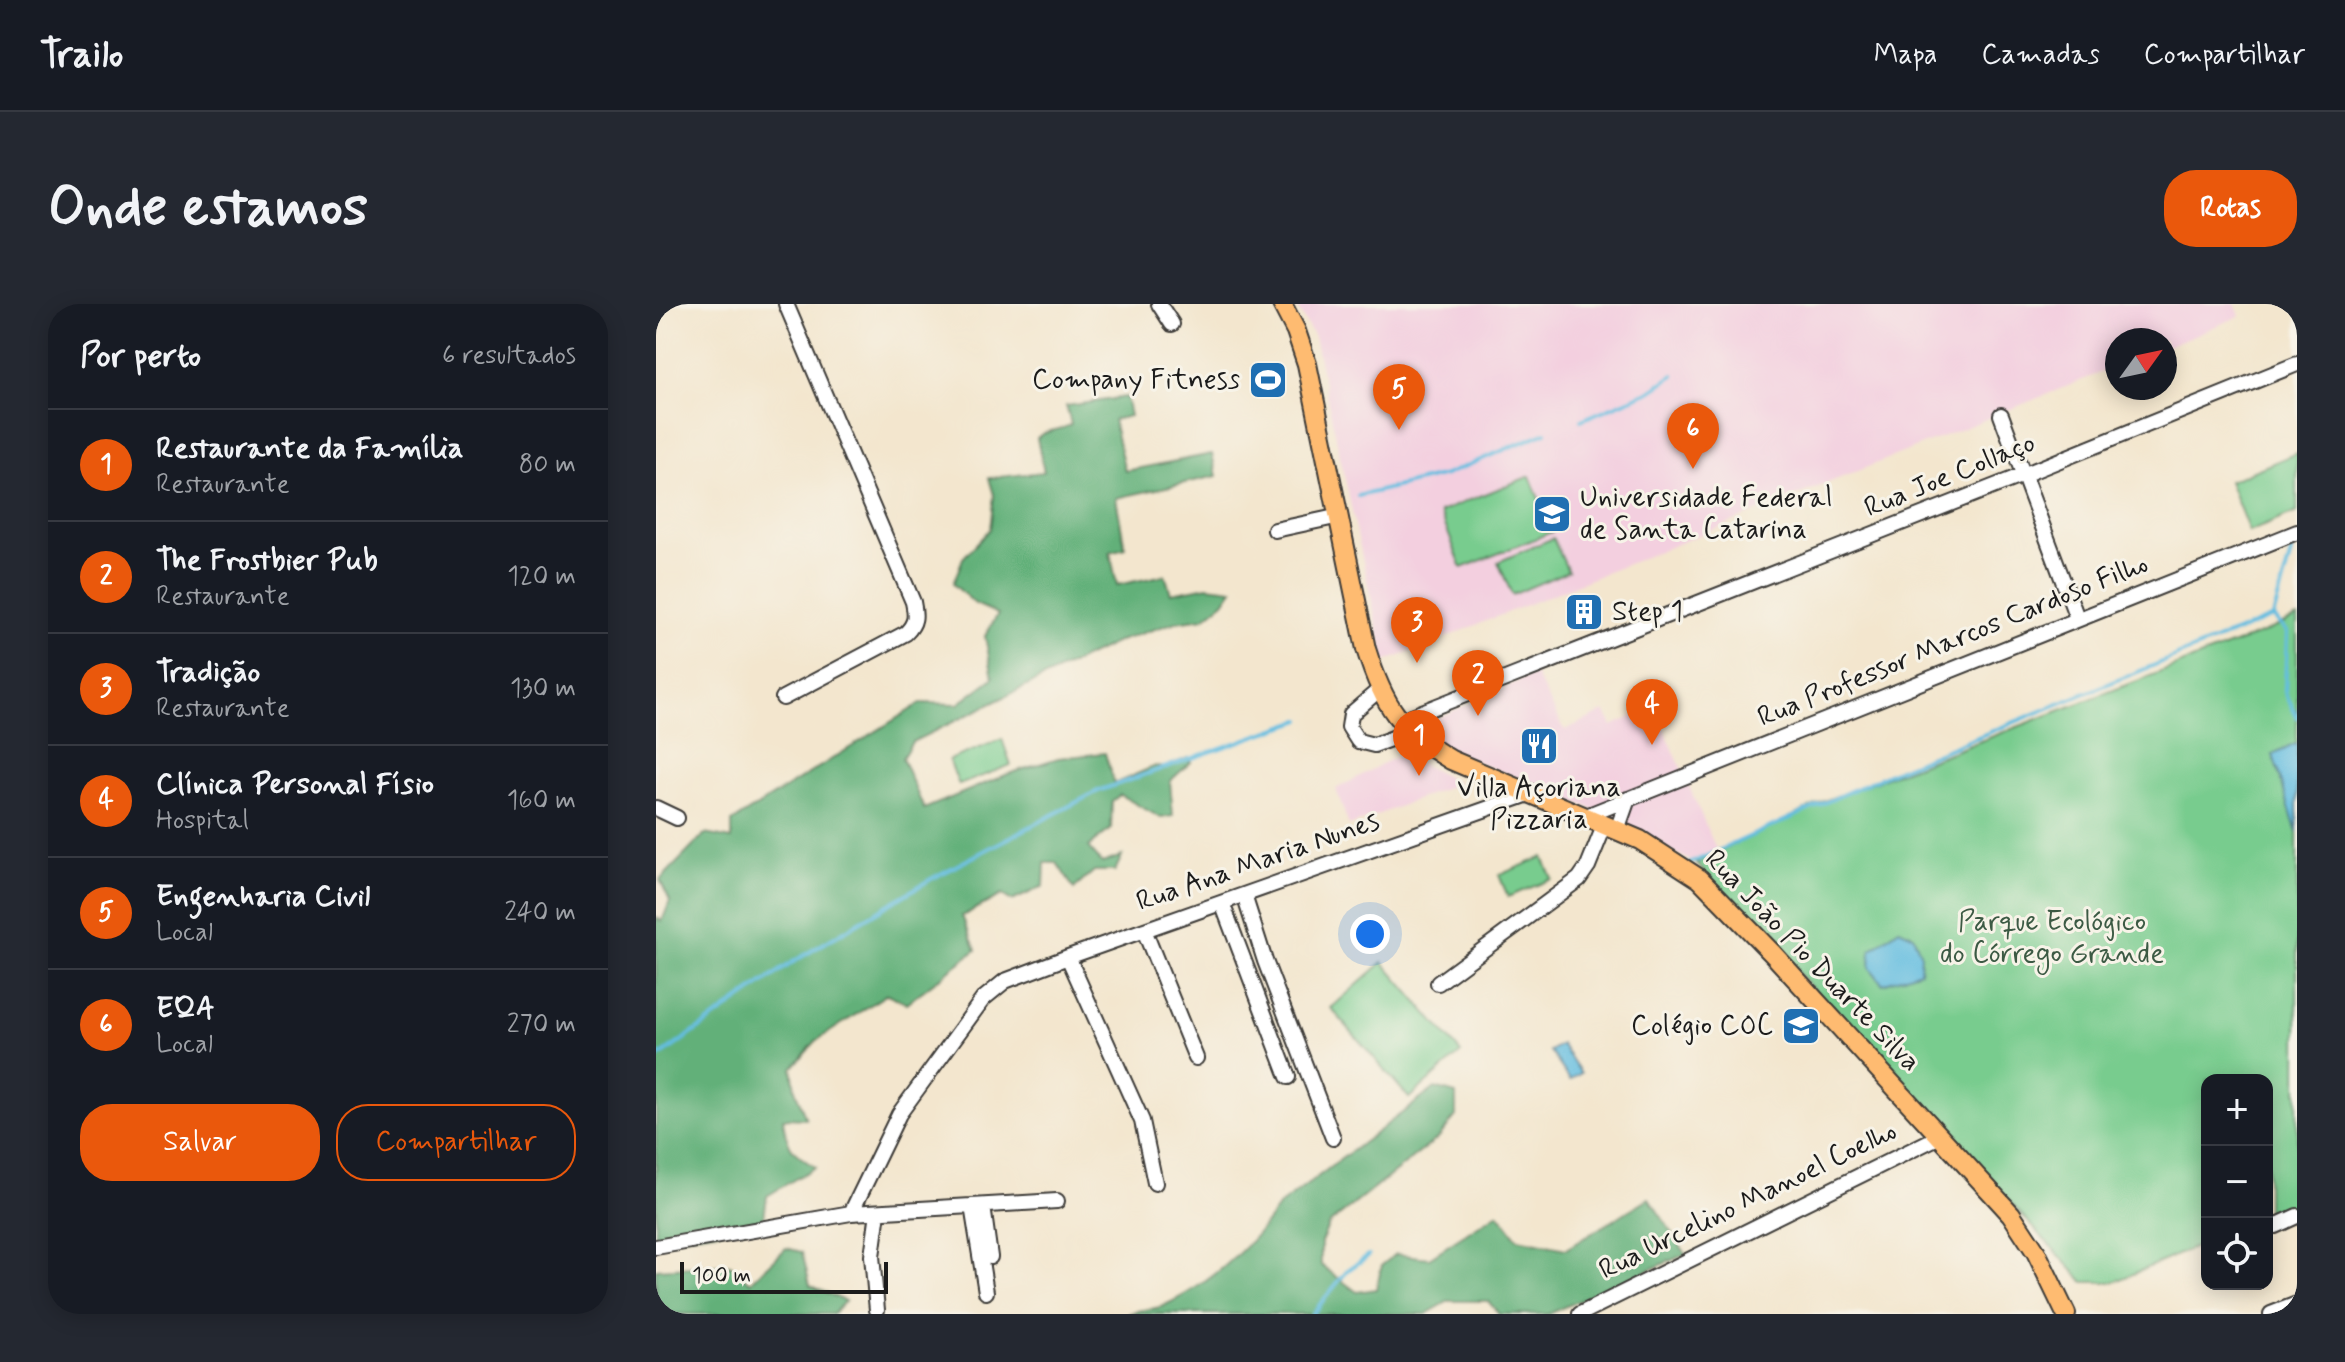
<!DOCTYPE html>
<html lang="pt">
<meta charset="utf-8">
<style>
body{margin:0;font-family:Mynerve,sans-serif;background:#242831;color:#f1f3f6}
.controls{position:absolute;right:24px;bottom:24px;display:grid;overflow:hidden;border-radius:16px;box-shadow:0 4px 20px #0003}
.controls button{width:72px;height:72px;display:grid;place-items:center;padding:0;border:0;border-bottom:2px solid #363941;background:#171b24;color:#f1f3f6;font:40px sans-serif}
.compass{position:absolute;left:1449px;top:24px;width:72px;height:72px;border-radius:50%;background:#171b24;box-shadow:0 4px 20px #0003;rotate:57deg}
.scale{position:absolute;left:24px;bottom:20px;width:208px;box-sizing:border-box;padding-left:8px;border:4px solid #1c1c1c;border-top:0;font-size:22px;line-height:28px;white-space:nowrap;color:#1c1c1c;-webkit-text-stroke:6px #f7f3e8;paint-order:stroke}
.you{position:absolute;left:714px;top:630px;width:28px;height:28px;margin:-20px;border:6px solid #fff;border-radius:50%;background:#1a73e8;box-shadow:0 0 0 12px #1a73e833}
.badge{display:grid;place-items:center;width:52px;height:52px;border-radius:50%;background:#ea580c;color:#fff;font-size:26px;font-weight:700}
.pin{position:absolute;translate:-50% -66px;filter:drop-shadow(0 2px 4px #0008)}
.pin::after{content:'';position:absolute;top:42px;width:28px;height:24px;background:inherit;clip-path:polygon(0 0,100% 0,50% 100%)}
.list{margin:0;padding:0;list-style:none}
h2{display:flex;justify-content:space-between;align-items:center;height:104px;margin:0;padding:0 32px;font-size:34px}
h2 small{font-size:26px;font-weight:400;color:#9ea1a6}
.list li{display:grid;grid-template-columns:52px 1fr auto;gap:24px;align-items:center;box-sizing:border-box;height:112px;padding:0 32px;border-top:2px solid #363941}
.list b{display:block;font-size:30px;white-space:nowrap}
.list p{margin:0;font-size:26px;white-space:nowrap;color:#9ea1a6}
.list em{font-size:26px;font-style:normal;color:#9ea1a6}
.actions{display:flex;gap:16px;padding:24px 32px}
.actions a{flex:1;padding:18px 0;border:2px solid #ea580c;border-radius:32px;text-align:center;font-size:28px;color:#ea580c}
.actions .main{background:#ea580c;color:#fff}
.icon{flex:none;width:44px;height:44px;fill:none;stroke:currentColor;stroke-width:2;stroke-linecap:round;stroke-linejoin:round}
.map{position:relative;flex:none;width:1641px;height:1010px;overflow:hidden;border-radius:32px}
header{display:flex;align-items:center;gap:48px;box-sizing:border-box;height:112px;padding:0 40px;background:#171b24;border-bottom:2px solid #363941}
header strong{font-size:38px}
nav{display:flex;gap:44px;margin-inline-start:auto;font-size:28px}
.intro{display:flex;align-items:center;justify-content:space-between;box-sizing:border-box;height:192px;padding:0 48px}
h1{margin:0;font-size:56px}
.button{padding:20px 36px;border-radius:32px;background:#ea580c;color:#fff;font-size:28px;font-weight:700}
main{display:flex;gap:48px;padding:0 48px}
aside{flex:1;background:#171b24;border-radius:32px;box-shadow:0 4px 20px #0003}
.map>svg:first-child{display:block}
</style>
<header>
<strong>Trailo</strong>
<nav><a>Mapa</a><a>Camadas</a><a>Compartilhar</a></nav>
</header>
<div class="intro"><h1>Onde estamos</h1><a class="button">Rotas</a></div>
<main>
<aside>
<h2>Por perto<small>6 resultados</small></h2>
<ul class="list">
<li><span class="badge">1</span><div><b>Restaurante da Família</b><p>Restaurante</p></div><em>80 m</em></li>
<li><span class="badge">2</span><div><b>The Frostbier Pub</b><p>Restaurante</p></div><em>120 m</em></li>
<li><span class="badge">3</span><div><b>Tradição</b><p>Restaurante</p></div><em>130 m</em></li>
<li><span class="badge">4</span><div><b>Clínica Personal Físio</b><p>Hospital</p></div><em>160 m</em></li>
<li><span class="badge">5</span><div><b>Engenharia Civil</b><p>Local</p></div><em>240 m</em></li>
<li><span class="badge">6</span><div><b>EQA</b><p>Local</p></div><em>270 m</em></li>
</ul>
<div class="actions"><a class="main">Salvar</a><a>Compartilhar</a></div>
</aside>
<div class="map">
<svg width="1641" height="1010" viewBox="0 0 1641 1010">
<rect width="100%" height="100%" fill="#f7f3e8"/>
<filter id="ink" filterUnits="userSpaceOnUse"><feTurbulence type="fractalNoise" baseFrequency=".0125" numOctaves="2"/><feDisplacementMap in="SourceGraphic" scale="16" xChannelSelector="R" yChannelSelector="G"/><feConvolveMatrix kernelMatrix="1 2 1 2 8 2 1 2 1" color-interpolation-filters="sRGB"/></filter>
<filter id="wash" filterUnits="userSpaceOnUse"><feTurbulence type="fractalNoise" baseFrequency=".006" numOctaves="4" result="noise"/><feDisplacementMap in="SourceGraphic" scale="32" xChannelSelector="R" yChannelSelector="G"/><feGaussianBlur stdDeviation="1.8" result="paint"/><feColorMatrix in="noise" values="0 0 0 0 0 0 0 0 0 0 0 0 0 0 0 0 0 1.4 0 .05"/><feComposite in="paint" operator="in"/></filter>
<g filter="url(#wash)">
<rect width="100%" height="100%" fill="#f3e6ce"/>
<path fill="#f3cfdf" d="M639,0H1579L1584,12L1509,43V36H1461V62L729,358L658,33Z
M879,370L909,426L949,407L956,422L999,403L1060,545L1035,557L932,503L794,447L761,423Z
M748,448L765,460L803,479L693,522L680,485Z"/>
<path fill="#78cc8e" stroke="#4a7455" stroke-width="2" d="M1641,149V208L1593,228L1573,177Z
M874,172L896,228L806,264L784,208Z
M897,234L912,267L856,291L842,258Z
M1641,313V900L1611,913V776H1551V938L1458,978H1428L1040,559L1168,497L1609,328Z
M346,435L355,461L303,481L293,456Z
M887,553L896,575L852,593L843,571Z
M727,658L805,749L753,794L675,704Z"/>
<path fill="#62b079" stroke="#3f664a" stroke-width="2" d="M470,93L474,112L457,116L469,167L556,150L561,172L460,194L469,244L454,248L461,281L509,271L515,289L552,282L577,285L568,298L548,314L520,318L463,337L256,438L246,454L268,505L352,470L402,454L449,449L458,480L499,462L507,464L532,454L535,458L514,477L517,512L505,514L464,491L456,497L455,525L432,543L446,559L466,552L459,567H438L418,585L401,559H389L388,582L356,597L346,591L306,612L320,646L251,699L231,690L160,737L136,764L139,785L150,815L127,814C130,842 136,849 159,863L111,892L107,920L0,937V613L6,617L14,597L4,576L49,530L76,535V518L265,399L302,400L337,374L329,332L342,310L319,300L297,280L307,254L334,225L338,191L333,174L388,168L381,134C391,124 404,128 415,120L410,102Z
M779,784L800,790V812L782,834L673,920L665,938V961L701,988L720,985L726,961L740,950L773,954L842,909L862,935L910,945L993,894L1030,950L892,1010H843L832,997H793L770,1010H472C485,1004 498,1007 509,1001C556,979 593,944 623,902Z
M130,944L146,948L154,981L189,997L177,1010H0V965L74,961L95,978Z"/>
<path fill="#63bde0" stroke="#406c7e" stroke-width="2" d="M1641,439V529L1617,451Z
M1243,625L1257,631L1265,651L1264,667L1227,680L1214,664L1215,646Z
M905,740L925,769L914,776L894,747Z"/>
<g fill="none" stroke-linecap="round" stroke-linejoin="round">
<path stroke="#63bde0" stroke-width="4" d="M925,116L994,87L1018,71
M702,192L789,171L890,128
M1639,235L1617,313L1631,328L1629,388L1641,413
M1033,560L1243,465L1617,313
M0,755L137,658L275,575L442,487L645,416
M656,1010L692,966L713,951"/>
</g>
</g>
<g filter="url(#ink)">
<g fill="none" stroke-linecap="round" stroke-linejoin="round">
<g stroke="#3c3a37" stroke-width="18">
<path id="minor" d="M503,0L516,20
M1345,111L1421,314
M619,226L684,212
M724,385L695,410L693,423L702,437L718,441L753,428
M127,394L250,329C260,319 260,312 257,298L130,0
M743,417L1367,171L1641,60
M0,504L21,514
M930,512L1641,228
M961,526L972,495
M588,591L609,657L677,834
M566,599L632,773
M488,626L540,754
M412,653L486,817L499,879
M782,679L923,575L932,562L949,520
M316,902L330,988
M327,902L334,953
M195,909L243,810L327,695L349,677L412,653L873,490
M1619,922L1641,912
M0,943L195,909L401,897
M221,1006L216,952L222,908
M924,1010L1284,832
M1615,1010L1641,1000"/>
</g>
<g stroke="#3c3a37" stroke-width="22">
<path id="major" d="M626,0L640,27L651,60L710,345C728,403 743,425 795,456L984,536L1044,575L1117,650L1355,910L1380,948L1410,1010"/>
</g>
<use href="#minor" stroke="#fff" stroke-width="14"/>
<use href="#major" stroke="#febb71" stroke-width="18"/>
</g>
</g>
<defs>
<g id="stadium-square" transform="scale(2)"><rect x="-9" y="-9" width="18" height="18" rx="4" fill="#1f6fb2" stroke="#f7f3e8"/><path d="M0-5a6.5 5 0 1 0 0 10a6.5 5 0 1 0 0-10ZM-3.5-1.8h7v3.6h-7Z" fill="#fff"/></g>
<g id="university-square" transform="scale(2)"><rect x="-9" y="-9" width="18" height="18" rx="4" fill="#1f6fb2" stroke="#f7f3e8"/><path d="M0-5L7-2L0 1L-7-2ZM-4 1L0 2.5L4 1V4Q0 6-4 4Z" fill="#fff"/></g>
<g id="building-square" transform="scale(2)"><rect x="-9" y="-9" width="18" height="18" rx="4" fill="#1f6fb2" stroke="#f7f3e8"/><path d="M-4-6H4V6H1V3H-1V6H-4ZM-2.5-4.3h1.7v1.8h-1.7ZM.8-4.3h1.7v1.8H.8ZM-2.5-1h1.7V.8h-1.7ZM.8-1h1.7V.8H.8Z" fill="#fff"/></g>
<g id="restaurant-square" transform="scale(2)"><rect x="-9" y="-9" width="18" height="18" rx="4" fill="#1f6fb2" stroke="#f7f3e8"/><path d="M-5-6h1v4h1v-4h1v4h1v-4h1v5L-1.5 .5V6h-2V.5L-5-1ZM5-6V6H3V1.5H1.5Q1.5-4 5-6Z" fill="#fff"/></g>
<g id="school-square" transform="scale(2)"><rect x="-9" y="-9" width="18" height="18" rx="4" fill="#1f6fb2" stroke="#f7f3e8"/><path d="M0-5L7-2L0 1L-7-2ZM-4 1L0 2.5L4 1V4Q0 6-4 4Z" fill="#fff"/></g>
</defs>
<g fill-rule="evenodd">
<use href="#stadium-square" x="612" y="76"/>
<use href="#university-square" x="896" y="210"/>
<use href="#building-square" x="928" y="308"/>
<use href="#restaurant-square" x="883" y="442"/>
<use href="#school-square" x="1145" y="722"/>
</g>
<g text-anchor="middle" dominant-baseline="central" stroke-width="6" stroke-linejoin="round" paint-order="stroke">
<g font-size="28" fill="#1c1c1c" stroke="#f7f3e8" text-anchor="end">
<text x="584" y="76">Company Fitness</text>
<text x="924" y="194" text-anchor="start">Universidade Federal<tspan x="924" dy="32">de Santa Catarina</tspan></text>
<text x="956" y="308" text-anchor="start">Step 1</text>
<text x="883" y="484" text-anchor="middle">Villa Açoriana<tspan x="883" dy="32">Pizzaria</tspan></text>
<text x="1117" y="722">Colégio COC</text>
</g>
<g font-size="28" fill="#1c1c1c" stroke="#f7f3e8">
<text transform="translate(1294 172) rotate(-22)">Rua Joe Collaço</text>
<text transform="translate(1297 337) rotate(-22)">Rua Professor Marcos Cardoso Filho</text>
<text transform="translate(602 558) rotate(-19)">Rua Ana Maria Nunes</text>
<text transform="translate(1156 657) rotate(46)">Rua João Pio Duarte Silva</text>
<text transform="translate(1092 897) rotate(-26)">Rua Urcelino Manoel Coelho</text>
</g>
<g font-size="28" fill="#3c5a44" stroke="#f7f3e8">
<text x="1396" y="618">Parque Ecológico<tspan x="1396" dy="32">do Córrego Grande</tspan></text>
</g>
</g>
</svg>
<div class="controls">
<button>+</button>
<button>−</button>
<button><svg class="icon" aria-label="locate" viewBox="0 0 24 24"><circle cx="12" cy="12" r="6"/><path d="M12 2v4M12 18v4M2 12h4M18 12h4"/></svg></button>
</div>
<svg class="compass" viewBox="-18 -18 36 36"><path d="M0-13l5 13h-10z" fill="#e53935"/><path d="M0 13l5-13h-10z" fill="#9ea1a6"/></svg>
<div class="scale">100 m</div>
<div class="you"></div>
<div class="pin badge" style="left:763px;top:472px">1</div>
<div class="pin badge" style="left:822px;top:412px">2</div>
<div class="pin badge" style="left:761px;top:359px">3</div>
<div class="pin badge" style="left:996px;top:441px">4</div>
<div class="pin badge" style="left:743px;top:126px">5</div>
<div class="pin badge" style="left:1037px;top:165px">6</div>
</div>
</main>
